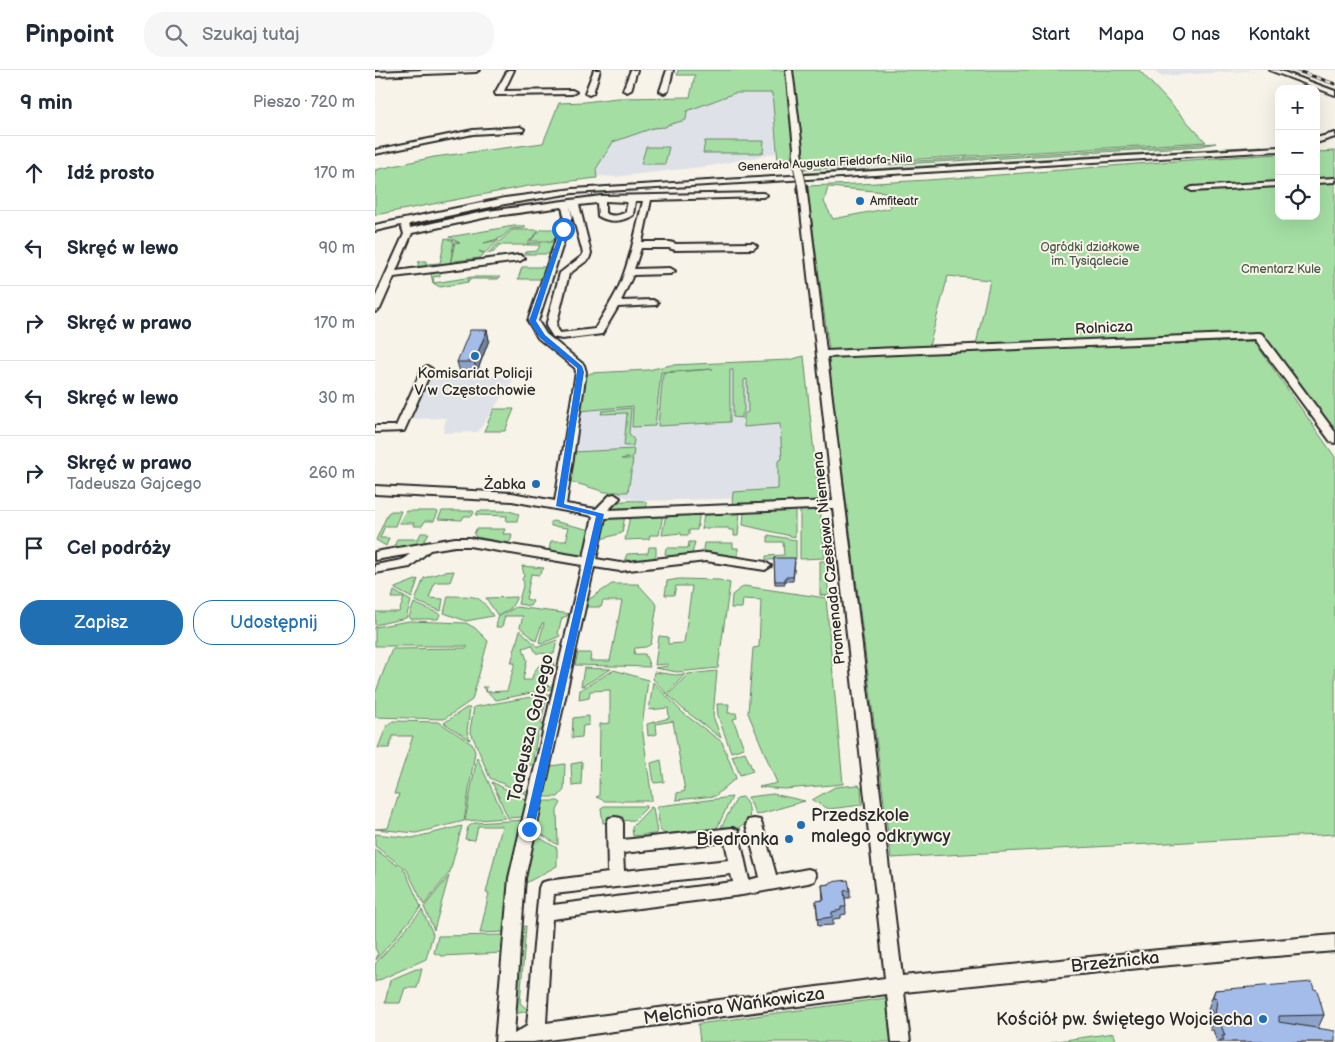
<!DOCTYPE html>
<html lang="pl">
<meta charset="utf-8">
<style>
body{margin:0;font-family:"Balsamiq Sans",sans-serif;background:#f6f6f7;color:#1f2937}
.controls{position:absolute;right:15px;top:15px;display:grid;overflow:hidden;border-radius:10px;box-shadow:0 5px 20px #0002}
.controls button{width:45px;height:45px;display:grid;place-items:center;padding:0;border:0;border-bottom:1px solid #e0e1e3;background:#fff;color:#1f2937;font:25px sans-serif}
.stop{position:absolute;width:15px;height:15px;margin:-11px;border:4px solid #1a73e8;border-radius:50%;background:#fff}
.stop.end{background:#1a73e8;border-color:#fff;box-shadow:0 1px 5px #0008}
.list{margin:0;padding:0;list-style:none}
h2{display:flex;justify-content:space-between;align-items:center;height:65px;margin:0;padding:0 20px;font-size:21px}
h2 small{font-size:16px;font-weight:400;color:#747a83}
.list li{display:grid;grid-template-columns:32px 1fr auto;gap:15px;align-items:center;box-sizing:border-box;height:75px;padding:0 20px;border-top:1px solid #e0e1e3}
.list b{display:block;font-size:19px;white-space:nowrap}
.list p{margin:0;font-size:16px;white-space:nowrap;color:#747a83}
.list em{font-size:16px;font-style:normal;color:#747a83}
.actions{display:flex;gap:10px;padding:15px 20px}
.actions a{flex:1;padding:11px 0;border:1px solid #1f6fb2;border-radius:20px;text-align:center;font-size:18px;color:#1f6fb2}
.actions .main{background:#1f6fb2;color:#fff}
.icon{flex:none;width:28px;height:28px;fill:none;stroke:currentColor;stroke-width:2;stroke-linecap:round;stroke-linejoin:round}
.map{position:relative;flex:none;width:960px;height:972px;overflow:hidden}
header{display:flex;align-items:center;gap:30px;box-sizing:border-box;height:70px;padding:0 25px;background:#fff;border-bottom:1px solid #e0e1e3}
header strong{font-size:24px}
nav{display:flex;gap:28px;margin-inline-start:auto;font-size:18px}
.search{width:350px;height:45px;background:#f6f6f7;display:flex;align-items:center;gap:12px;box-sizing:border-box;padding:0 18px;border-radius:20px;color:#747a83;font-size:19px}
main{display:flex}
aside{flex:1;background:#fff}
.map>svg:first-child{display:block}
</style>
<header>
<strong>Pinpoint</strong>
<div class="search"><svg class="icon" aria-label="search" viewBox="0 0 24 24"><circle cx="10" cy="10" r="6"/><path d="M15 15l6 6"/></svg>Szukaj tutaj</div>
<nav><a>Start</a><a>Mapa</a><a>O nas</a><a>Kontakt</a></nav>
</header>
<main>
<aside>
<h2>9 min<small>Pieszo · 720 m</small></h2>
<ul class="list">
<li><svg class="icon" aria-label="ahead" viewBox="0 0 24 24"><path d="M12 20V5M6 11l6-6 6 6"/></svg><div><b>Idź prosto</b></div><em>170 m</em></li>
<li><svg class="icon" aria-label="left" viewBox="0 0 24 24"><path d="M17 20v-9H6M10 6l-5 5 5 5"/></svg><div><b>Skręć w lewo</b></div><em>90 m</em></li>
<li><svg class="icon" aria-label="right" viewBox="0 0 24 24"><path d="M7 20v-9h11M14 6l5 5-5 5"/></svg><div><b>Skręć w prawo</b></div><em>170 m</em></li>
<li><svg class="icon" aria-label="left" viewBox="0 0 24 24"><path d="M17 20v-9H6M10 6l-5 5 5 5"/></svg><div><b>Skręć w lewo</b></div><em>30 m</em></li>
<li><svg class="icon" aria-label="right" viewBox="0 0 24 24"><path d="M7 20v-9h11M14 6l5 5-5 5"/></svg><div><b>Skręć w prawo</b><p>Tadeusza Gajcego</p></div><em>260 m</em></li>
<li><svg class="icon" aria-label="arrive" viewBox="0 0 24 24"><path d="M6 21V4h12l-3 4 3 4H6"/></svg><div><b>Cel podróży</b></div></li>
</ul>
<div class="actions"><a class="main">Zapisz</a><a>Udostępnij</a></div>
</aside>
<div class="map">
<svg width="960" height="972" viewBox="0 0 960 972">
<rect width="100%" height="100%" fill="#f7f3e8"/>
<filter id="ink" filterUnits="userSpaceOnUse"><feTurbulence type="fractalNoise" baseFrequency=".02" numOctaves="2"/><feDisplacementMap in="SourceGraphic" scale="10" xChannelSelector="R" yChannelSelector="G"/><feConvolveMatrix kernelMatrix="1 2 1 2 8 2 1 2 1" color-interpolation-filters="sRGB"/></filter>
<g filter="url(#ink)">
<path fill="#dee2e8" d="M779,0H887L785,6Z
M360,23H397L401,83L335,96L239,107L222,106L221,100L237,72L278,58L291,57L292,55L310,50L312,41Z
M415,290L428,427L266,431L192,412L208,307L285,298Z
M63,306H141L103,362L68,363L71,348L34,349L52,310Z"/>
<path fill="#a4dea3" stroke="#688467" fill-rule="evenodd" d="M303,0H764L831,72L427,96L426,91L403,92L397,23H360L312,41L311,50L292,55L291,57L278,58L238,72L221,99L222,108L153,116L0,145V100L59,87L168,73L184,33L210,32L242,28L315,27L320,5H302Z
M330,71H389L388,83H328Z
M841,73L827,76L429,100L428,98Z
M887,76L889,78L430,105V103Z
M271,77H294L290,94H266Z
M960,81V361L886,262L601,275L615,210L573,206L554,276L454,280L432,116C590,111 746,93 904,84V146H941V82ZM453,117L511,122L515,138L458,149L449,132Z
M686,93L693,95L431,110V108Z
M139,156H151L150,158L136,159L126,168L109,173L124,170L110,183L104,181L109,184L105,188L79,191L78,195L42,199L44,191H51V194L65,193L70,168L79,171L75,195L80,172L85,173L74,167Z
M167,159H185L181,171H155Z
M137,160H164L151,175H124L119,182L112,184Z
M180,172L177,184H149L150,182L162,181L165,175H152L154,173Z
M147,197H172L168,209H143Z
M58,201H65V206L58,207L59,213L97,207H125L123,209H94L93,212L65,217L58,213L56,204Z
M879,271L960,387V764L516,788L453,286Z
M429,286L444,431L357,434L358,422L403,419V391L407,389L405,354L369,357V344L373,342L372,309L369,310V342L367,344V348L358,347V300H355V352L283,356L288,303L338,299L286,302L280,356L257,357L258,336L205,341L208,307L216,303L273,300L296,295L414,290Z
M256,338L254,363L259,370L258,376H249L252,343L226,344L227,341Z
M119,339H139L130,361H109Z
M259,379L258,387L246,389H258L253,422H230L201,413L192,414L198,382Z
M269,431L272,434L271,439L232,440C241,428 256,431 269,431Z
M445,437L450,488L425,489V438Z
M420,438V467L368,455L369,441Z
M16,441H26L20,456H10L5,468H14L11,476L1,470L13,443Z
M31,441H61L63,442L59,451H50L47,456H38L39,453H24Z
M67,441H98L99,442L97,446H89L87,450L63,449Z
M103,441H134L144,444L142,451H131L132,446L101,445Z
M365,441L363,466H359V460H354L353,458H329L327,460L329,442Z
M325,442L322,460H314V465H306V463L287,465L291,444Z
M250,445L247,463L226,469L231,447Z
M288,445L284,465H275L274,469L250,470L255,446Z
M178,451L216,460L210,483L206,486L174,480L176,471H191L193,464H191L193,458L176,456V452Z
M101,459H130L128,464H137L136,470L133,473L101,467L99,464Z
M46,463H54L48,473L23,477L20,475L22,469H43Z
M393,465L421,470V489L391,490V486L409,485L408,472H393Z
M314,472H320L317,484L294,487L290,484L291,478H313Z
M329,473H358V478H363V487L330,481L328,480Z
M274,477H281V485L279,488L255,491L250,489L252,484L273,483Z
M445,491H450L454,526L445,525Z
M147,496L169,498L164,505L156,504L151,529L158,531L155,536L143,534L149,512L147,510L149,505Z
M79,501L75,512H60L54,528L68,529L66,541L40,531L49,508L68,502Z
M43,509L37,528L20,519V518Z
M304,509L344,510L355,513L343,598L302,602L280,598L293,596V594L280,595L284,566L293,567V574L309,573L317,516H301L299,525H290L292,511Z
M237,514H263L282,535L276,574L271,577L260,578L259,584H270L275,597L200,595L203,583H216L215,591H235L247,531H228L226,537H212L213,530Z
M369,516L451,528L468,714L410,719L384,717L402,713L373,643L378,578L384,577L386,530L368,529L367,538H356L357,525Z
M19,521L36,531L31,548L0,555V542H24L29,528H17Z
M73,526C100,527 103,522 118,546L91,551L69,543Z
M142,527L136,538L123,546L111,528Z
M39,533L65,544L63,549H36L34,547Z
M141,537L196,544L187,548L183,563L185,566L166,574L164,572L169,553H167L161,571L145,557L148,546H130L127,557H121L123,547Z
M34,551L91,553L100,558L113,571L97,630L69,649L0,647V624L17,579L92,578V576H0V557Z
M145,560L163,577L182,570L179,584L161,583L157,575L148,578L152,590L148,610H156C160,599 165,590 178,591L179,596L184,594L175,598L172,614L174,617L181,614V618L121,630L107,617H112L111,622L132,621L140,593H136Z
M209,598L234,599H236L208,616H206Z
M239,600L273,610L267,657L277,729L275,731H230L221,727L224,726L225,654L235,653V620L215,621L214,628L204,630L205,620Z
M342,601L338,646L346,668L308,639L293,625L313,604Z
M279,602L301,605L310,604L292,624L278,609Z
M278,612L308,643L347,672L361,708L340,726L301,730L302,723L310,721L298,651L281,654L282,664L273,666L272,654L294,648L293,638L274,640Z
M179,623L172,627L166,652L171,656L163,662L158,688L163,692L151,697L147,720L149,722L156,718L155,726L115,708L95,660L99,637Z
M342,634H354L353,643H361L362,648L358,649L369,678L356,682L343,646Z
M91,638H95L92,661L95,670L69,653Z
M214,646V655L208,656L207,667L197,668L198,648Z
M18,651L64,652L97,674L100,682L89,751L41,763L0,759L13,758L24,724H19L38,666H18L14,678H3L12,655Z
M370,682L378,701L365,705L357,686Z
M102,687L130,748L90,751Z
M286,690L289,712L279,713L276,693Z
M207,692L206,715L197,716L196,694Z
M190,694L189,720L183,727H169L176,696Z
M117,712L154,731L149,747L133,748Z
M484,715L486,717L487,735L454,739L437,730L460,717Z
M398,724L430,731L381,745L373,727Z
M357,727L342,758L290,764L285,760L282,738L284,736Z
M368,727L374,738L375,754L365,756L366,761L363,763L360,757H346L362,728Z
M167,731H183L186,733L182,740L183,775L161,761Z
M229,736H271V738L259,750L245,751L244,746L238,747V752L228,753L226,738Z
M276,737L278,738L282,762L280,764L258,766L257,757Z
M150,750L130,862L105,863L114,823H111L127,756H103L100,770L90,769L93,757L99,753Z
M87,756L75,802L49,835L32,800L0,776V764L37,768Z
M159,768H165L182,778V796L149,814Z
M0,779L30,801L46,837L1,890L3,884L0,878Z
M74,806L59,860L49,837Z
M47,840L58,864L51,889L0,912V894Z
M151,856L145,933L154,941L138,944L144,857Z
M129,865L128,883L67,886L59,883L63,866Z
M41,899H47L42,918H30L25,933H10L15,910Z
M511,928L516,972H325L323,954Z
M739,963L741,972H676Z"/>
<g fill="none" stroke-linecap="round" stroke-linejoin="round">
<g stroke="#2b2b2b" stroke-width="4">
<path id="minor" d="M49,0H104L101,2L0,6V2Z
M133,0H139L129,21L197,20L201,22L197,24L121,25L120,23Z
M219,0H225L218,23L214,25L210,23Z
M256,0H262L256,20L252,22L248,20Z
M292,0H298L293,21L289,23L285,21Z
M411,0H417L427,78L426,93L422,95L418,93L419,78Z
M894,0H903L960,21V25Z
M145,57L149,59L148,61L98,64L0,84V80L98,60Z
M960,63V67L941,73V68Z
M904,77V81L198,123L130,134L34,154L35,158L113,141L226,126L388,123L392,125L388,127L276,130L267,172H295L301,174L378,173L382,176L378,179L300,180L294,178H266L259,199L295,198L300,201L295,204L258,205L246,231L278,230L283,233L281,235L243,237L227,264L187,269L178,267L171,256L185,203L207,186L208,183L195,136L197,146L163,251L171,264L209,295L211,302L191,434L221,439L235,425L239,424L245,428L233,440L458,431L423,115L427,113L431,115L451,281L883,263L887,264L960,362V373L956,372L880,269L452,287L527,906L784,880L960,865V881L784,896L529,922L535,972H517L512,924L158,972H120L134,808L207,495L94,476H80L55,480L35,497L0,503V495L27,490L35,484L0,490V482L80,468H94L209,487L218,446L137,431L0,424V416L137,423L180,431L201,302L200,298L163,268L153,251L189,146L187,137L113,147L37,163L21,201L145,185L150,188L145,191L19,207L5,239L0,242V228L29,164L26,155L0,161V155L130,128L198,119ZM230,131L252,132L251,142C244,146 237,147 230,143ZM260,131H268C261,161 255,191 243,219C236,233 227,246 220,259L185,263L181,256L194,204L214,189L216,183L204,135L222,133L223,146C234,153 247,152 258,145ZM458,438L510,908L171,953L177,849L367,825L433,813L439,811L441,806L439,801L433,799L401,805L387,755L385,750L379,749L373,750L371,755L385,807L374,810L363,760L357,758L248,770V753L246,748L240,747L234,748L232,753L233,803L172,811L166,813L164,818L152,956L139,964L150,808L219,497L245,501L331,491L390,500L396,496L390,492L331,483L245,493L221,489L230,448ZM350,772L354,790L249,801L248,783ZM356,804L358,812L178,835L179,824Z
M960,108V112L941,113V109Z
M904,112V116L817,121L813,119L817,117Z
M52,296L57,299L29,361L0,362V356H21L47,299Z"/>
</g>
<use href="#minor" fill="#f7f3e8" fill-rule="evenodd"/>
<g stroke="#2b2b2b" stroke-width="3">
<path id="rail" d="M920,0L960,14"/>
</g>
<use href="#rail" stroke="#f7f3e8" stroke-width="2" stroke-dasharray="5.5" stroke-linecap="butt"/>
<g stroke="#2b2b2b" stroke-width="10" stroke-linecap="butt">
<path id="minor-bridge" d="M422,93L427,115"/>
</g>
<use href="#minor-bridge" stroke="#f7f3e8" stroke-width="8"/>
</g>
<path fill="#8da2c8" stroke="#2b2b2b" d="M112,260L114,270L102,302H85L82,292Z
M399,488L420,492L418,511H410V514H400Z
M455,814L475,820V828H470L471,844L466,845V848L458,849V855L443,856L441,831L448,830L447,815Z
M939,919L949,945L943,958L960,972H842L838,960H835L837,941L833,940L835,933L840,920Z"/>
<path fill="#7384a3" stroke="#2b2b2b" d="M112,260L114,270L102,302L99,292Z"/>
<path fill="#a4bce9" stroke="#2b2b2b" d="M95,260H112L99,292H82Z
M399,488H420L418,507H410V511H400Z
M473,810L475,820L469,821L471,837H466V840L457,842V847L443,849L441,831L449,830L447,815L455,814V812Z
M937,912L939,919L942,920L949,945L904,946V952L960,961V972H846L845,970H849L847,966H850L843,947H840L842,928L838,927L840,920Z"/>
</g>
<path fill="#1a73e8" d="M188,157L191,159L161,251L170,265L207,296L209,302L189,434L229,444L159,759L154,763L149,759L221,446L181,436L202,302V298L165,268L154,251L186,159Z"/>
<g fill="#1f6fb2" stroke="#f7f3e8" stroke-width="2">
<circle cx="485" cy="131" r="5"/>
<circle cx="100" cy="286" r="5"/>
<circle cx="161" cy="414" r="5"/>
<circle cx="426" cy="755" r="5"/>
<circle cx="414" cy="769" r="5"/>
<circle cx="888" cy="949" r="5"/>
</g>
<g text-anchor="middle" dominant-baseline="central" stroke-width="4" stroke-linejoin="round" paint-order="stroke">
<g font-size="12" fill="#2b2b2b" stroke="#f7f3e8">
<text transform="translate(450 93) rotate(-3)">Generała Augusta Fieldorfa-Nila</text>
</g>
<g font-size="12" fill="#2b2b2b" stroke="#f7f3e8" text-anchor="start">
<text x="495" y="131">Amfiteatr</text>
</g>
<g font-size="12" fill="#495849" stroke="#f7f3e8">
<text x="715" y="177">Ogródki działkowe<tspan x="715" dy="14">im. Tysiąclecie</tspan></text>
<text x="906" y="199">Cmentarz Kule</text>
</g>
<g font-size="15" fill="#2b2b2b" stroke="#f7f3e8">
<text transform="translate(729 258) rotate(-3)">Rolnicza</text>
<text transform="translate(454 488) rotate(-96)">Promenada Czesława Niemena</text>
</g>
<g font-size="15" fill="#2b2b2b" stroke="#f7f3e8">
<text x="100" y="303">Komisariat Policji<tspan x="100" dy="17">V w Częstochowie</tspan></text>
<text x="151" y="414" text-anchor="end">Żabka</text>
</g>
<g font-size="18" fill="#2b2b2b" stroke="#f7f3e8">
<text transform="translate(156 658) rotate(-77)">Tadeusza Gajcego</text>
<text transform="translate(740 892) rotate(-6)">Brzeźnicka</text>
<text transform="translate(359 936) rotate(-8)">Melchiora Wańkowicza</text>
</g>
<g font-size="18" fill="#2b2b2b" stroke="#f7f3e8" text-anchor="end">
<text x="436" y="745" text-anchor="start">Przedszkole<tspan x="436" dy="21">malego odkrywcy</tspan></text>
<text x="404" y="769">Biedronka</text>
<text x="878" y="949">Kościół pw. świętego Wojciecha</text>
</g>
</g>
</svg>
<div class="controls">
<button>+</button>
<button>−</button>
<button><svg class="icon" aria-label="locate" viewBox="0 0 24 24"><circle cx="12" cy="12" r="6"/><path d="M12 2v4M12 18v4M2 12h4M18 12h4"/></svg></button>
</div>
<div class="stop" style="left:188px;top:159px"></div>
<div class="stop end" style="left:154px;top:759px"></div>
</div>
</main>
